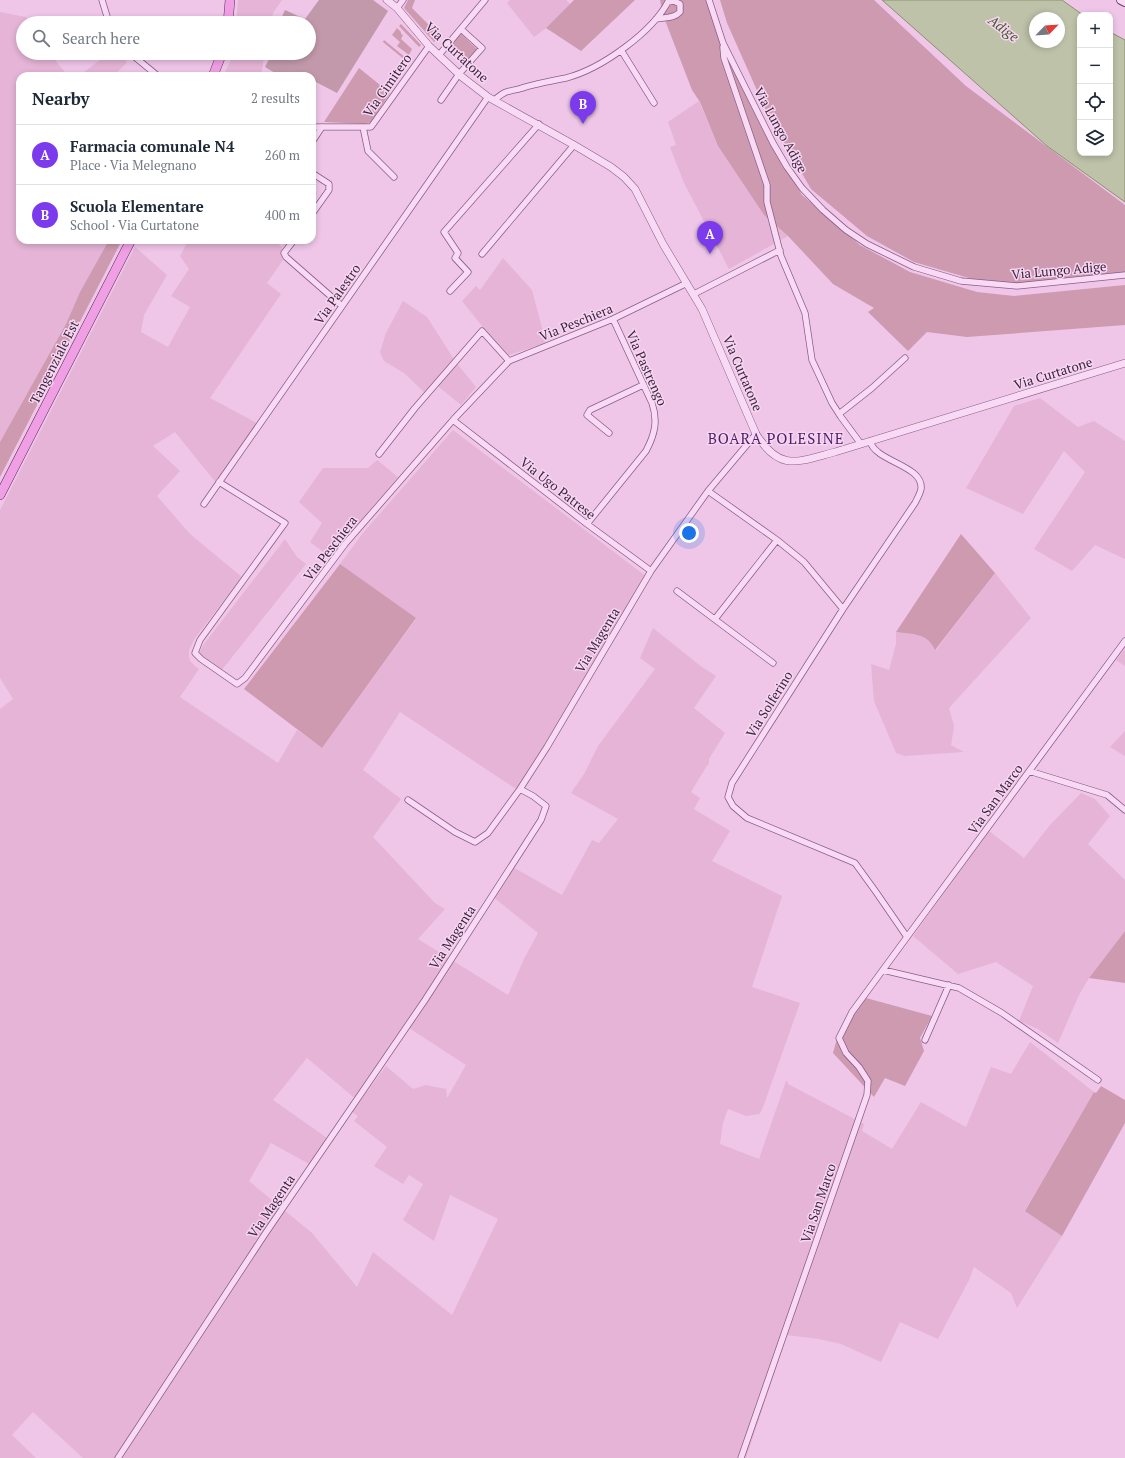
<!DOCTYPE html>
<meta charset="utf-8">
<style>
body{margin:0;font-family:"PT Serif",serif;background:#f2f2f3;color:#1f2937}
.controls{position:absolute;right:12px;top:12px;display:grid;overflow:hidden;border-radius:8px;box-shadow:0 2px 6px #0003}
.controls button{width:36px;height:36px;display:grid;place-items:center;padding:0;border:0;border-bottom:1px solid #e0e1e3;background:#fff;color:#1f2937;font:20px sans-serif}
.compass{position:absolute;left:1029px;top:12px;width:36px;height:36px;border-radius:50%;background:#fff;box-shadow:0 2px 6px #0003;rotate:65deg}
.you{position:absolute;left:689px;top:533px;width:14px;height:14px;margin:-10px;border:3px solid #fff;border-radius:50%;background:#1a73e8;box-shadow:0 0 0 6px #1a73e833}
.badge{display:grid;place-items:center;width:26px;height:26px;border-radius:50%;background:#7c3aed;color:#fff;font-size:13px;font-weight:700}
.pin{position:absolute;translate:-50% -33px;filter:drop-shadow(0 1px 2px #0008)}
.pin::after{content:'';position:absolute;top:21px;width:14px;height:12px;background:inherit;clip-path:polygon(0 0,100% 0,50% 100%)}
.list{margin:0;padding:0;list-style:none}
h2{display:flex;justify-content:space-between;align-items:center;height:52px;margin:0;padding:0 16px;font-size:17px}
h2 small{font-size:13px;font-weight:400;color:#747a83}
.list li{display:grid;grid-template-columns:26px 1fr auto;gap:12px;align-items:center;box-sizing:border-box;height:60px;padding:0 16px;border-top:1px solid #e0e1e3}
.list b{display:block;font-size:15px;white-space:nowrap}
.list p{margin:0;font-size:13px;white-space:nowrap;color:#747a83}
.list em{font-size:13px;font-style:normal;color:#747a83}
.icon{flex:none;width:22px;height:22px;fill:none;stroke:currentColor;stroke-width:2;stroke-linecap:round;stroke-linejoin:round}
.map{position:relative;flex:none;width:1125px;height:1458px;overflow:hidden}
.search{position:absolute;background:#fff;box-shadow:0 2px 6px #0003;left:16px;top:16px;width:300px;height:44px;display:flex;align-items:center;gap:10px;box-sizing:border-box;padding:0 14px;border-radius:22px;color:#747a83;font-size:15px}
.panel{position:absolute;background:#fff;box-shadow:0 2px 6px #0003;left:16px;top:72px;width:300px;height:172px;border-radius:12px}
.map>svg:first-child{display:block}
</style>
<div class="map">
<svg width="1125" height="1458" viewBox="0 0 1125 1458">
<rect width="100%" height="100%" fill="#efc6e8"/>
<path fill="#e5b4d6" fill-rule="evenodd" d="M238,0H282L273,13L271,23H236Z
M510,0H566L570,4L546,28L534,37L507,3Z
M0,12L26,17L30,23H23V53H59L55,60L68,76H20V240H109L80,292L66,324L0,442Z
M109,53H120L127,62L114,76H79Z
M232,53H265L261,75L262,76H223L230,62Z
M699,101L718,146L764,215L788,236L729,269L684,183L670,147L676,145L668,122Z
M187,240H273L282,247L281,253L283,260L267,283L281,294L210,398L257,423L217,484L175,432L153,446L180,471L157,496L190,534L242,577L195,638L189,650V657L190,661L195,666L199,669L180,697L278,763L297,730L322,748L416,619L340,564L363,533L453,430L647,577L526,776L516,789L400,712L363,770L401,799L373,837L435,903L445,909L418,939L508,995L524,959L538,933L493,897L511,866L562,895L592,840L599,843L618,819L571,793L584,774L598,746L655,669L640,658L653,628L702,667L716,676L694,708L725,733L709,759V765L708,764L691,792L700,798L694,809L730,831L712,861L782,896L752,987L800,1003L762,1110L759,1114L746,1116L728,1109L723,1123L720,1144L759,1159L786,1081L788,1082V1084L864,1124L862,1131L892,1149L921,1102L966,1127L991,1067L1011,1074L1030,1042L1094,1092L1025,1210L1062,1236L1017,1308L1011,1293L974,1267L969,1280L938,1339L900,1322L881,1362L841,1344L819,1339L786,1335L785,1342L746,1458H83L33,1412L12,1435L36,1458H0V709L13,699L0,678V510L135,247L167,275L144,315L141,332L168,347L190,307L171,296L189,269L180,256L188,241ZM409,1028L466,1065L447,1098L446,1089L426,1085L413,1089L386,1066L352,1112L358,1116L354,1121L387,1147L374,1166L403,1184L409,1175L423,1184L403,1220L434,1241L450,1195L498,1219L452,1315L373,1252L357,1287L312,1233L249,1181L271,1143L311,1165L327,1138L273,1100L307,1058L357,1100Z
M503,258L532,290L546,343L506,356L462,301L476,286L480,290Z
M403,301L427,317L455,361L476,387L461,405L434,383L425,393L404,373L384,361L380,352L386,333Z
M1040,398L1078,427L1094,421L1125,441V559L1095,545L1072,571L1034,549L1085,472L1064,451L1023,514L966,488L1014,406Z
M377,460L398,477L355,527L331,558L310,542L322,523L299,502L323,468H368Z
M285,539L297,557L306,564L221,671L211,664L199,653L204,644Z
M995,573L1031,618L949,708L954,726L951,745L964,752L905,756L896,753L874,701L871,664L889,670L896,644V632L920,634L933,644L936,650Z
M1125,649V666L1116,660Z
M1125,731V756L1110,747Z
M1081,793L1095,799L1110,816L1088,844L1125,880V931L1089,978L1079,995L1058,1043L1038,1029L1019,1021L1033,986L996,962L958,974L913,936L989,831L1024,858L1050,825Z"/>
<path fill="#cd9ab0" d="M408,0H415L412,8L441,37L434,42L404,8Z
M574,0H635L581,51L546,28Z
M660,0H709L717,27L758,118L802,195L860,245L910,272L977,292L1014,296L1125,285V325L967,337L927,332L908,351L868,312L874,308L833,284L788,236L764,215L718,146L700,102L692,90L663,15Z
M720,0H874L966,86L1125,205V275L1014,285L979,281L914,262L867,236L811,189L767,113L727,23Z
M401,24L421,45L419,47L399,26Z
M397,28L401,32V34L403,35L401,39L412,49L409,55L397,46L400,42L392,35Z
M461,34L477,49L467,62L450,46Z
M384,40L406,58L405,60L383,42Z
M359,68L390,93L373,119L371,122L365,124L324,122Z
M109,240H122L0,477V442L66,324L80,292Z
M961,534L995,573L935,650C928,633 912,634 896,632Z
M340,564L416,618L322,748L244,689Z
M1125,931V983L1089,978Z
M869,993L866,998L932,1016L920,1038L924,1051L905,1086L885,1078L874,1097L833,1053L838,1035Z
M1101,1086L1125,1100V1123L1062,1236L1025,1211L1094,1092L1096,1093Z"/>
<path fill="#c299aa" d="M319,0H373L388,11L337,93L312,80V76H280L265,67L271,55L269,53H309V23H279L285,10L305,19Z"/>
<path fill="#bec2a8" stroke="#8a916e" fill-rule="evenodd" d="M882,0H1062L1083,15H1080V153H1110V32L1125,40V202L1047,146ZM1035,18H1059V42H1035Z"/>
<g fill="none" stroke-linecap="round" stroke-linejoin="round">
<g stroke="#8a5c8b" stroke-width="7">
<path id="minor" d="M102,0L109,23
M709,0L723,43L773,143L787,167L802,188L823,210L846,230L867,244L914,267L961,281L1017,286L1125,275
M397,8L403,0
M656,19C664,17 674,19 680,12V4L674,1L668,2
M723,47L724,58L767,185V202L781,256L805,313L812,360L832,403L841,417L861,444
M621,50L654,103
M130,53L158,76
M439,55L485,0
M441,100L459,74L482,48L461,29
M494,100C497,98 500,95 504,93C508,91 514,90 519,89C534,84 550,81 566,78C601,69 653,32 669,0
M312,127H371L429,46
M363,127L368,151L394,177
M312,142L322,127
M312,173L329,184V190L312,214
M294,240L284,253L286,257L342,306
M482,254L574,145
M450,291L468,272L455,258L458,253L444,232L539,124
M694,294L780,250
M839,414L872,388L905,358
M453,420L587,524L651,571
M609,433L587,415L590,410L643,385
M870,441C875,462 924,465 921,489C920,494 917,499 915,503L843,609L732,783L728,797L733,806L747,818L855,863L876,892L907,937
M379,454L415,408L482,331L509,361
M219,482L285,523L200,640L195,653L201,659L237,684L245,678L345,544L453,420L509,361L613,319L687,283
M708,491L777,540L804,562L843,609
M204,504L488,97
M587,524L646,451C655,434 658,421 652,403L613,319
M677,591L773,663
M715,619L777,540
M1029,771L1107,795L1125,810
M408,800L455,832L475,842L488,833L520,789
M883,970L959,988L1002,1013L1098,1080
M925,1040L949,985
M118,1458L265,1234L425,1000L541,820L546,806L533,796L520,789L547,747L651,571L708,491L756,434
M741,1458L867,1095L868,1081L859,1067L846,1053L839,1038L852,1012L907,937L1125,641"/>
</g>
<g stroke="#8a5c8b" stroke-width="8">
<path id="tertiary" d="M387,0L397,8L429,46L462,77L488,97L574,145L611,167L624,177L635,189L663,244L702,309L756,434C780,472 797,462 835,452L1125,363"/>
</g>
<g stroke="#6b3f6d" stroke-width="10">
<path id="secondary" d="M1121,0L1125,2"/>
</g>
<g stroke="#563059" stroke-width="10">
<path id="primary" d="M228,23L230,0
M213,76L222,53
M0,495L131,240"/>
</g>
<use href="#minor" stroke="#f9daf4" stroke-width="5.5"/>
<use href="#tertiary" stroke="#f9daf4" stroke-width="7"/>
<use href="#secondary" stroke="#f9daf4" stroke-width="8"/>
<use href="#primary" stroke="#f19fe5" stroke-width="9"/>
</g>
<g text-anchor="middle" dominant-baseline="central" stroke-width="3" stroke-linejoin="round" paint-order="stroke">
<g font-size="13" fill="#391f3b" stroke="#f6d6f1">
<text transform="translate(457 52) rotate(43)">Via Curtatone</text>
<text transform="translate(387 85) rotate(-55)">Via Cimitero</text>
<text transform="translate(781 130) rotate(61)">Via Lungo Adige</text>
<text transform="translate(1059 270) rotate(-5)">Via Lungo Adige</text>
<text transform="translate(337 294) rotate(-55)">Via Palestro</text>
<text transform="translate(576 322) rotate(-22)">Via Peschiera</text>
<text transform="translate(54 362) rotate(-63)">Tangenziale Est</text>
<text transform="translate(647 368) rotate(66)">Via Pastrengo</text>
<text transform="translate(743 373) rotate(67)">Via Curtatone</text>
<text transform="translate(1053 373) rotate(-17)">Via Curtatone</text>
<text transform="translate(558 488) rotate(38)">Via Ugo Patrese</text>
<text transform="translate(330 548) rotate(-52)">Via Peschiera</text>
<text transform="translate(597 640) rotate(-59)">Via Magenta</text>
<text transform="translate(769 704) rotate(-58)">Via Solferino</text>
<text transform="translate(995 799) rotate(-54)">Via San Marco</text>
<text transform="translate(452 937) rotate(-57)">Via Magenta</text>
<text transform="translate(818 1203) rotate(-71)">Via San Marco</text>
<text transform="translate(271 1206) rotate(-56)">Via Magenta</text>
</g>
<g font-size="14" font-style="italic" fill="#495b2f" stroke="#f6d6f1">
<text transform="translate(1004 28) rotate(37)">Adige</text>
</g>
<g font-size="15" letter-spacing="1" fill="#501e68" stroke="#f6d6f1">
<text x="776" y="438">BOARA POLESINE</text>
</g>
</g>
</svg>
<div class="controls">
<button>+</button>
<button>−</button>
<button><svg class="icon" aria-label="locate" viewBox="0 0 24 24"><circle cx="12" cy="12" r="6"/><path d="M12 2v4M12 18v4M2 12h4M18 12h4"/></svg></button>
<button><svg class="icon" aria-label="layers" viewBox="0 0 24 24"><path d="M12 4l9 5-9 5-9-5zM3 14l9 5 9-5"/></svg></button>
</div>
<svg class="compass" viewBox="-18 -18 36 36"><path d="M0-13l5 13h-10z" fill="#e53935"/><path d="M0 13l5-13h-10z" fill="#747a83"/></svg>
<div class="you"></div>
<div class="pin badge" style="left:710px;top:254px">A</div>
<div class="pin badge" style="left:583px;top:124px">B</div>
<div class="search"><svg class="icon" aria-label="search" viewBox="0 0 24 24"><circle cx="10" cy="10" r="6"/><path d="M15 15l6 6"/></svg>Search here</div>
<section class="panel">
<h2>Nearby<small>2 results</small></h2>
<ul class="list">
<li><span class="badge">A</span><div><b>Farmacia comunale N4</b><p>Place · Via Melegnano</p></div><em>260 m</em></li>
<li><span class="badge">B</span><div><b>Scuola Elementare</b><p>School · Via Curtatone</p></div><em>400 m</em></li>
</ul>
</section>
</div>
